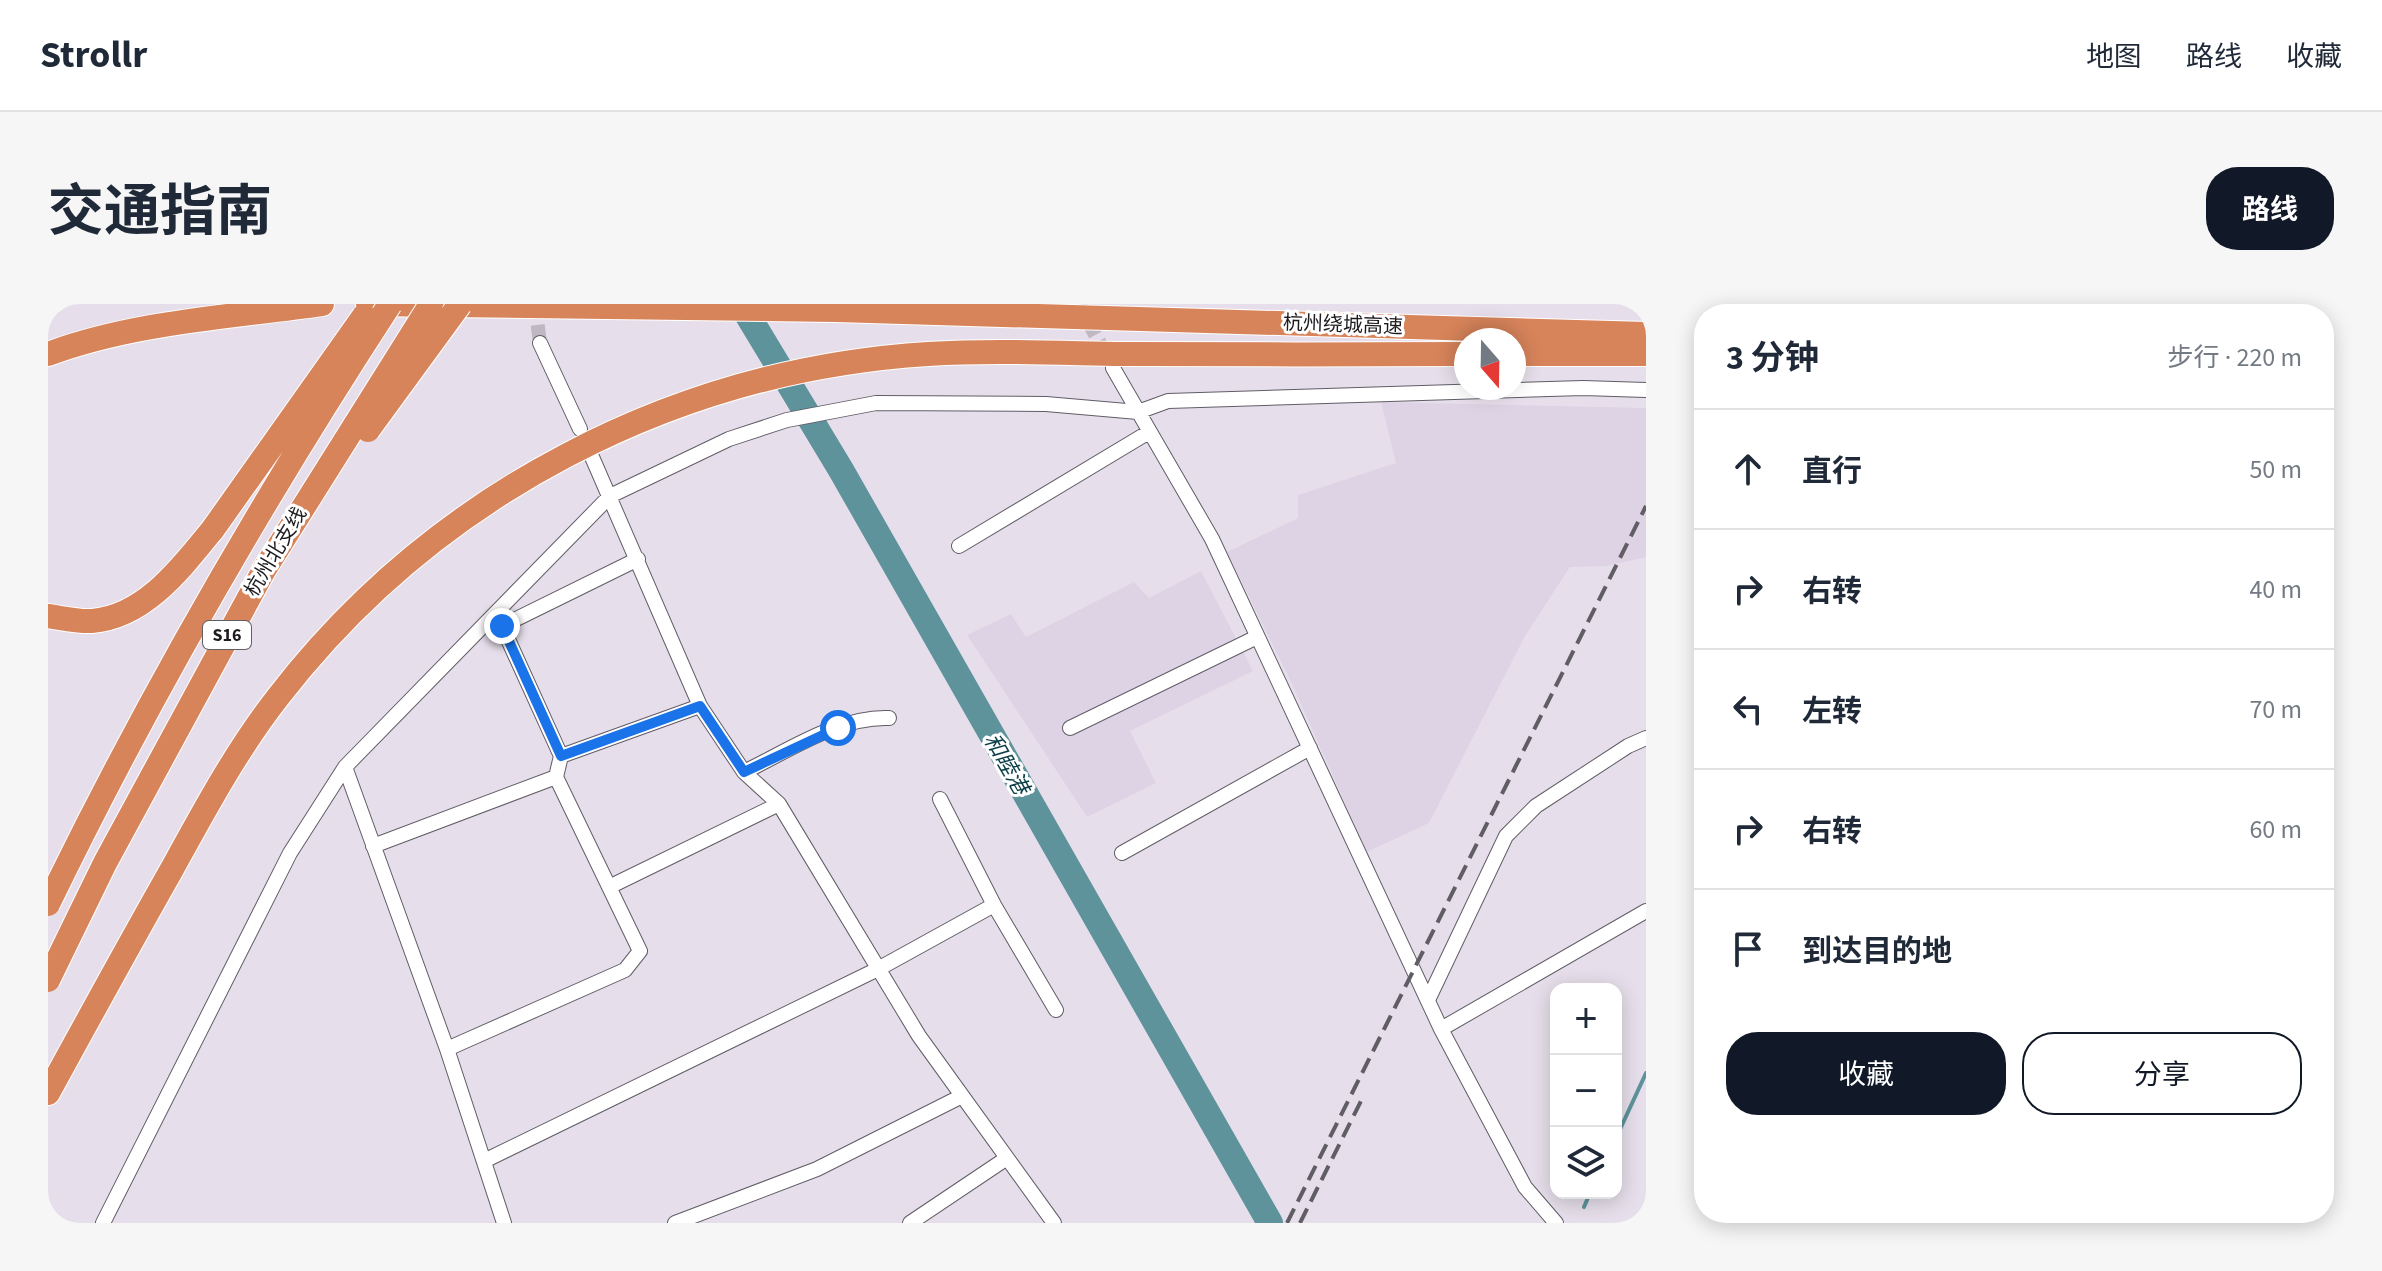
<!DOCTYPE html>
<html lang="zh">
<meta charset="utf-8">
<style>
body{margin:0;font-family:"Source Sans 3","Noto Sans SC",sans-serif;background:#f6f6f7;color:#1f2937}
.controls{position:absolute;right:24px;bottom:24px;display:grid;overflow:hidden;border-radius:16px;box-shadow:0 4px 20px #0003}
.controls button{width:72px;height:72px;display:grid;place-items:center;padding:0;border:0;border-bottom:2px solid #e0e1e3;background:#fff;color:#1f2937;font:40px sans-serif}
.compass{position:absolute;left:1406px;top:24px;width:72px;height:72px;border-radius:50%;background:#fff;box-shadow:0 4px 20px #0003;rotate:160deg}
.stop{position:absolute;width:24px;height:24px;margin:-18px;border:6px solid #1a73e8;border-radius:50%;background:#fff}
.stop.end{background:#1a73e8;border-color:#fff;box-shadow:0 2px 8px #0008}
.list{margin:0;padding:0;list-style:none}
h2{display:flex;justify-content:space-between;align-items:center;height:104px;margin:0;padding:0 32px;font-size:34px}
h2 small{font-size:26px;font-weight:400;color:#747a83}
.list li{display:grid;grid-template-columns:52px 1fr auto;gap:24px;align-items:center;box-sizing:border-box;height:120px;padding:0 32px;border-top:2px solid #e0e1e3}
.list b{display:block;font-size:30px;white-space:nowrap}
.list em{font-size:26px;font-style:normal;color:#747a83}
.actions{display:flex;gap:16px;padding:24px 32px}
.actions a{flex:1;padding:18px 0;border:2px solid #111827;border-radius:32px;text-align:center;font-size:28px;color:#111827}
.actions .main{background:#111827;color:#fff}
.icon{flex:none;width:44px;height:44px;fill:none;stroke:currentColor;stroke-width:2;stroke-linecap:round;stroke-linejoin:round}
.map{position:relative;flex:none;width:1598px;height:919px;overflow:hidden;border-radius:32px}
header{display:flex;align-items:center;gap:48px;box-sizing:border-box;height:112px;padding:0 40px;background:#fff;border-bottom:2px solid #e0e1e3}
header strong{font-size:38px}
nav{display:flex;gap:44px;margin-inline-start:auto;font-size:28px}
.intro{display:flex;align-items:center;justify-content:space-between;box-sizing:border-box;height:192px;padding:0 48px}
h1{margin:0;font-size:56px}
.button{padding:20px 36px;border-radius:32px;background:#111827;color:#fff;font-size:28px;font-weight:700}
main{display:flex;gap:48px;padding:0 48px}
aside{flex:1;background:#fff;border-radius:32px;box-shadow:0 4px 20px #0003}
.map>svg:first-child{display:block}
</style>
<header>
<strong>Strollr</strong>
<nav><a>地图</a><a>路线</a><a>收藏</a></nav>
</header>
<div class="intro"><h1>交通指南</h1><a class="button">路线</a></div>
<main>
<div class="map">
<svg width="1598" height="919" viewBox="0 0 1598 919">
<rect width="100%" height="100%" fill="#e6dfeb"/>
<path fill="#ddd3e5" d="M1333,98L1598,104V253L1559,262L1522,263L1477,332L1381,519L1319,548L1243,378L1179,248L1250,214V191L1348,159Z
M1153,267L1205,367L1082,427L1108,479L1039,513L919,331L963,310L978,333L1086,278L1101,294Z"/>
<g fill="none" stroke-linecap="round" stroke-linejoin="round">
<path stroke="#5e939c" stroke-width="4" d="M1568,834L1598,769
M1536,903L1542,889"/>
<path stroke="#5e939c" stroke-width="26" d="M693,0L793,166L1222,919"/>
<path stroke="#beb8c2" stroke-width="14" stroke-dasharray="14 7" stroke-linecap="butt" d="M487,0L492,39
M1031,0L1059,53"/>
<g stroke="#615c66" stroke-width="16">
<path id="street" d="M492,39L532,125
M1065,64L1164,235L1393,725L1477,883L1508,919
M544,153L652,402L696,468L731,500L871,732L1006,919
M911,242L1101,128
M454,322L590,255
M1022,424L1209,333
M513,452L652,402
M297,463L399,745L456,919
M696,468C740,447 791,412 841,414
M892,495L946,601
M325,542L508,473
M1074,549L1262,444
M561,583L731,500
M1380,696L1458,532L1488,502L1580,442L1598,434
M1393,725L1598,607
M399,745L577,666L592,647L508,473L513,452L448,309
M436,857L830,665L946,601L1008,706
M55,919L242,549L297,463L562,192L681,135L739,116L828,99L998,100L1090,108L1120,97L1535,84L1598,86
M627,919L769,865L914,792
M862,919L959,854"/>
</g>
<g stroke="#fff" stroke-width="26">
<path id="highway" d="M320,0L788,6L1598,30
M0,50C86,18 183,13 274,0
M1466,50H1598
M0,312C14,314 30,318 44,317C97,313 134,263 165,225
M0,789C41,714 82,639 124,565C157,505 188,447 230,393C386,191 625,66 880,50C944,46 1010,49 1074,50C1189,50 1303,51 1418,50"/>
</g>
<use href="#street" stroke="#fff" stroke-width="14"/>
<use href="#highway" stroke="#d8845a" stroke-width="24"/>
<path stroke="#615d64" stroke-width="4" stroke-dasharray="16 8" stroke-linecap="butt" d="M1239,919L1598,202
M1252,919L1315,793"/>
<g stroke="#fff" stroke-width="26" stroke-linecap="butt">
<path id="highway-bridge" d="M320,126L412,0
M165,225L316,12
M0,600C100,394 217,192 342,0
M0,676L57,559L216,266L383,0"/>
</g>
<use href="#highway-bridge" stroke="#d8845a" stroke-width="24"/>
</g>
<g fill="none" stroke-linecap="round" stroke-linejoin="round">
<path stroke="#1a73e8" stroke-width="10" d="M454,322L513,452L652,402L696,468L790,424"/>
</g>
<g text-anchor="middle" dominant-baseline="central" stroke-width="6" stroke-linejoin="round" paint-order="stroke">
<rect fill="#fff" stroke="#625f62" stroke-width="2" x="155" y="317" width="48" height="28" rx="6"/>
<g font-size="18" font-weight="bold" fill="#1e1b1f">
<text x="179" y="331">S16</text>
</g>
<g font-size="20" fill="#1e1b1f" stroke="#fff">
<text transform="translate(1295 21) rotate(2)">杭州绕城高速</text>
<text transform="translate(228 248) rotate(-59)">杭州北支线</text>
</g>
<g font-size="22" font-style="italic" fill="#0c3f47" stroke="#fff">
<text transform="translate(958 460) rotate(60)">和睦港</text>
</g>
</g>
</svg>
<div class="controls">
<button>+</button>
<button>−</button>
<button><svg class="icon" aria-label="layers" viewBox="0 0 24 24"><path d="M12 4l9 5-9 5-9-5zM3 14l9 5 9-5"/></svg></button>
</div>
<svg class="compass" viewBox="-18 -18 36 36"><path d="M0-13l5 13h-10z" fill="#e53935"/><path d="M0 13l5-13h-10z" fill="#747a83"/></svg>
<div class="stop" style="left:790px;top:424px"></div>
<div class="stop end" style="left:454px;top:322px"></div>
</div>
<aside>
<h2>3 分钟<small>步行 · 220 m</small></h2>
<ul class="list">
<li><svg class="icon" aria-label="ahead" viewBox="0 0 24 24"><path d="M12 20V5M6 11l6-6 6 6"/></svg><div><b>直行</b></div><em>50 m</em></li>
<li><svg class="icon" aria-label="right" viewBox="0 0 24 24"><path d="M7 20v-9h11M14 6l5 5-5 5"/></svg><div><b>右转</b></div><em>40 m</em></li>
<li><svg class="icon" aria-label="left" viewBox="0 0 24 24"><path d="M17 20v-9H6M10 6l-5 5 5 5"/></svg><div><b>左转</b></div><em>70 m</em></li>
<li><svg class="icon" aria-label="right" viewBox="0 0 24 24"><path d="M7 20v-9h11M14 6l5 5-5 5"/></svg><div><b>右转</b></div><em>60 m</em></li>
<li><svg class="icon" aria-label="arrive" viewBox="0 0 24 24"><path d="M6 21V4h12l-3 4 3 4H6"/></svg><div><b>到达目的地</b></div></li>
</ul>
<div class="actions"><a class="main">收藏</a><a>分享</a></div>
</aside>
</main>
